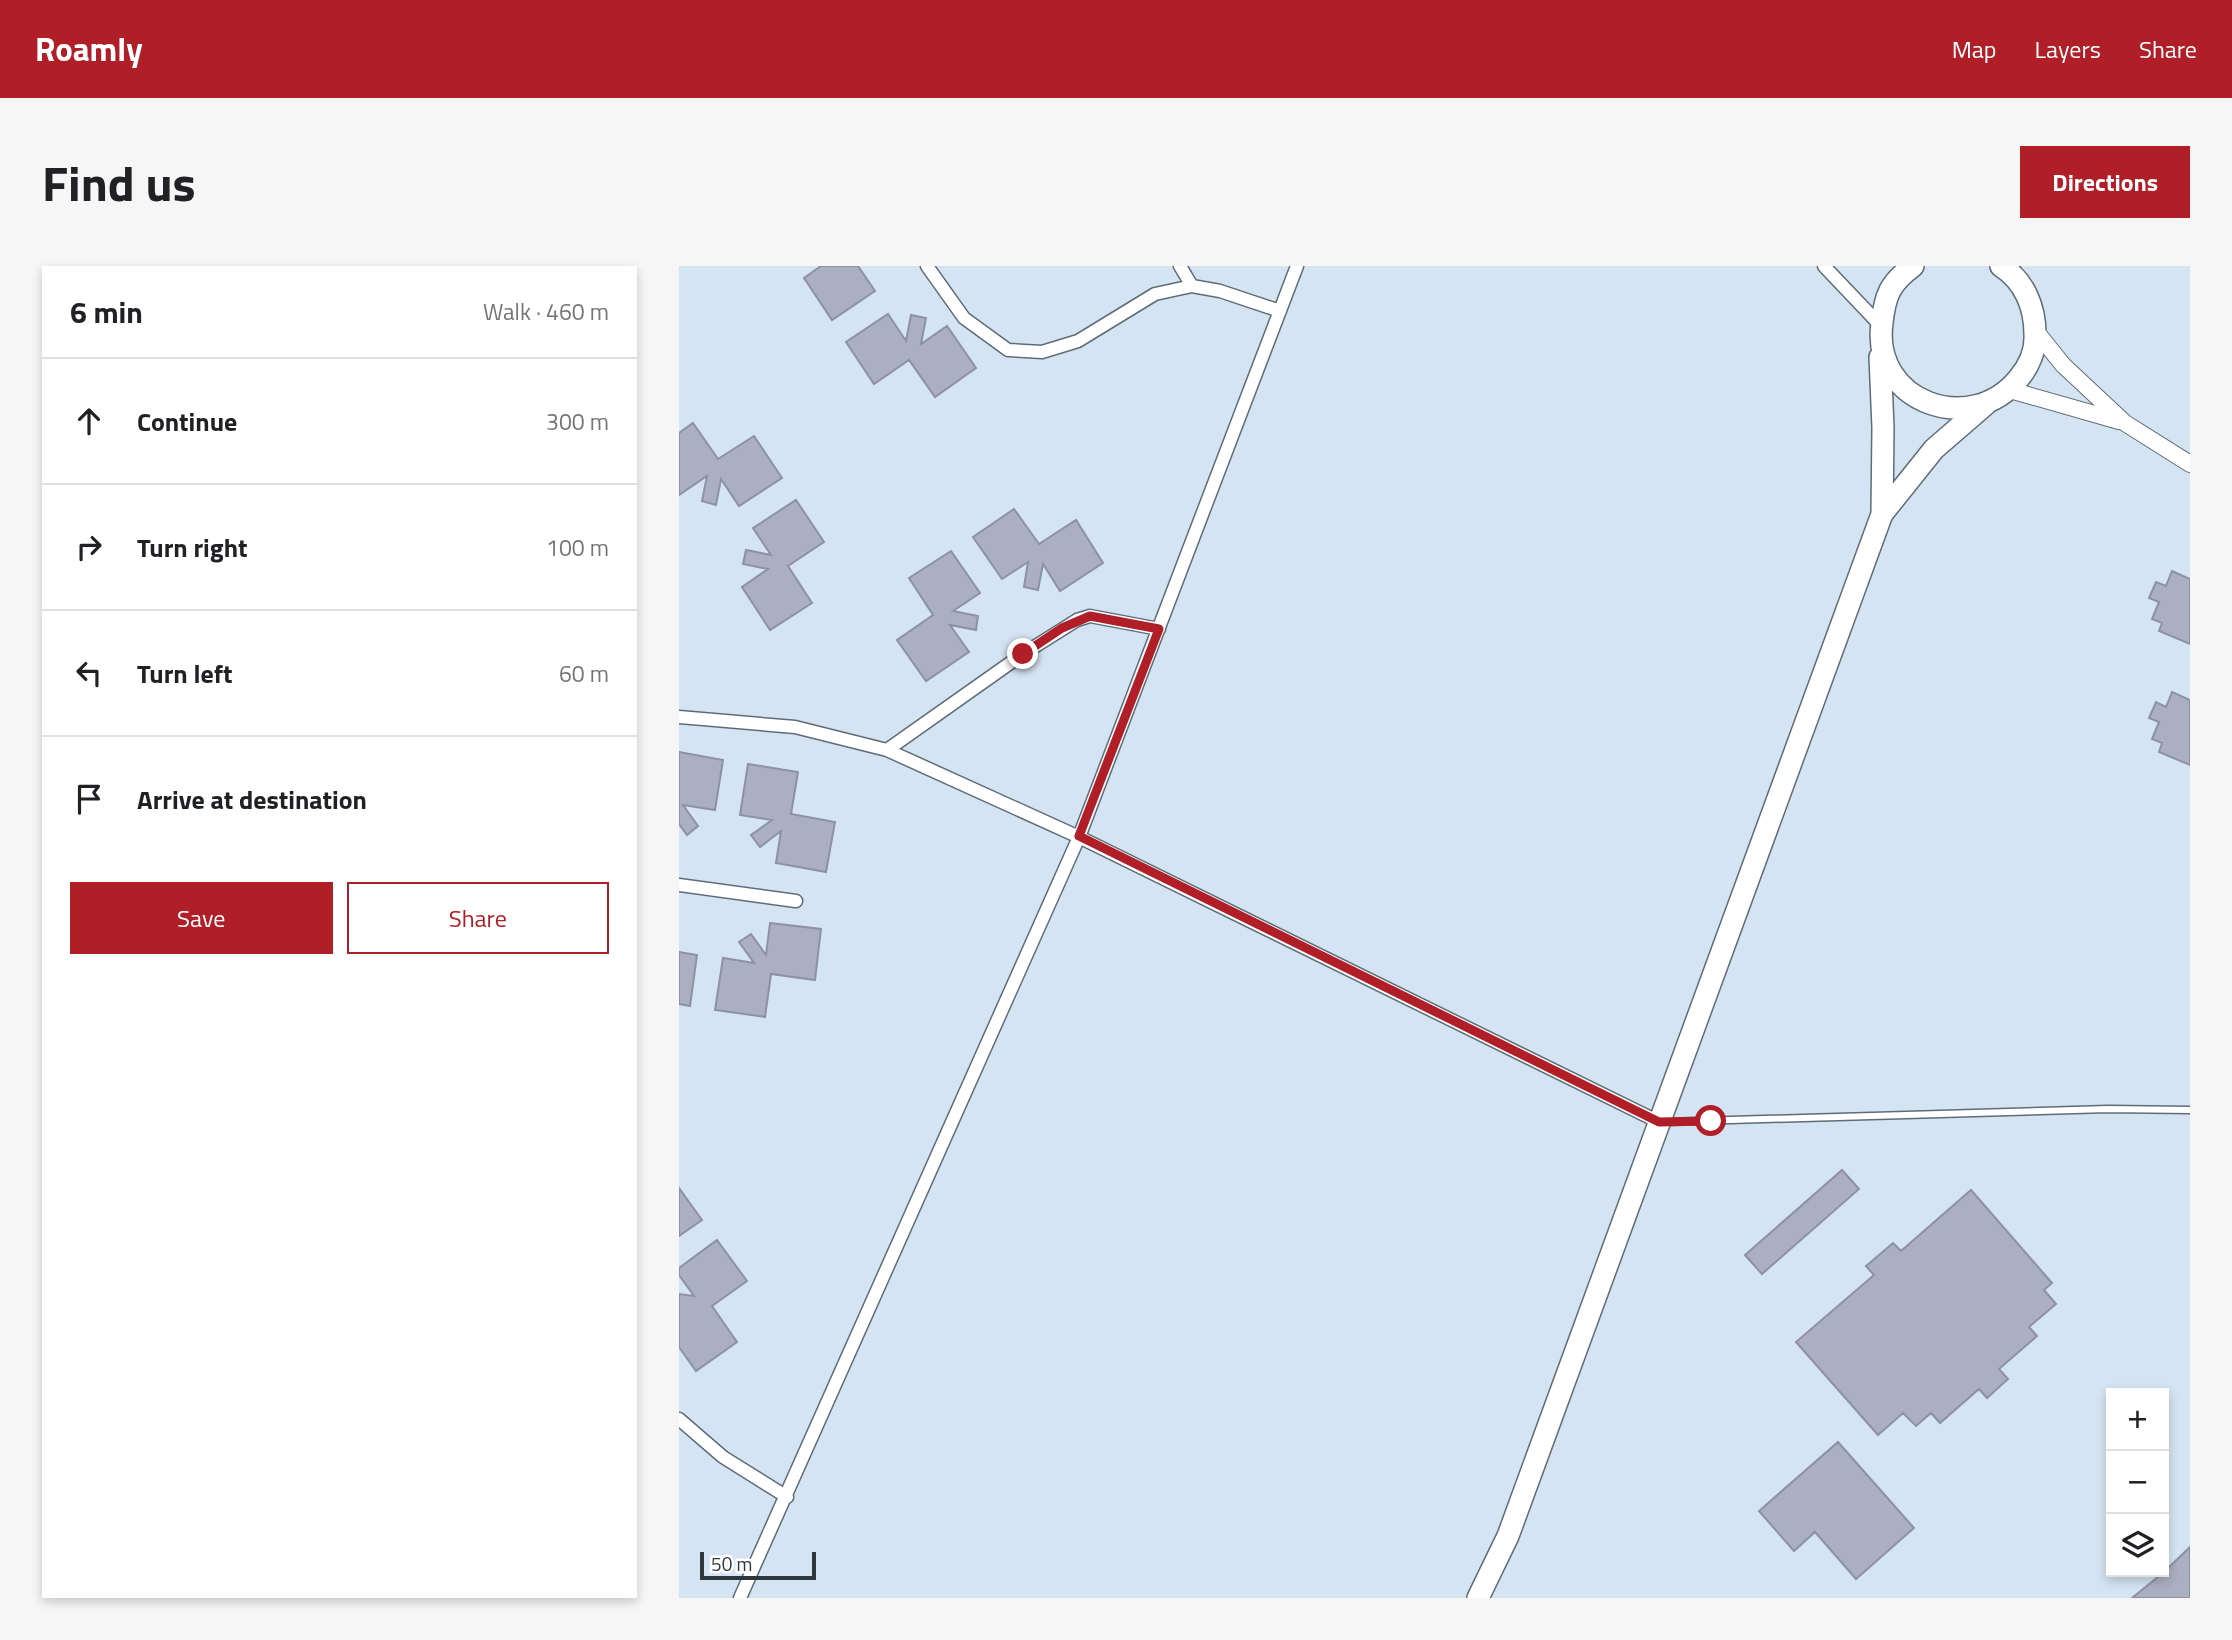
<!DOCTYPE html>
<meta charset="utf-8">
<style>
body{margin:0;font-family:"Titillium Web",sans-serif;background:#f6f6f6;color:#202124}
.controls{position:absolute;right:21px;bottom:21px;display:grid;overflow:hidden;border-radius:0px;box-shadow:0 4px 10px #0003}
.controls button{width:63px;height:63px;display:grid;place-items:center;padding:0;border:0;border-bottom:2px solid #e0e0e0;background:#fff;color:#202124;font:35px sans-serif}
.scale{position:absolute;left:21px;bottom:18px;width:116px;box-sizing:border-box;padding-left:7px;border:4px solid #30373c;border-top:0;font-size:19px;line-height:24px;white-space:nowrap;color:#30373c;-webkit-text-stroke:5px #fff;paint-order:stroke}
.stop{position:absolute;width:21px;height:21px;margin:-16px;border:5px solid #b01e28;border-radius:50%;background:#fff}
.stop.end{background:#b01e28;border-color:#fff;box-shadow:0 2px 7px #0008}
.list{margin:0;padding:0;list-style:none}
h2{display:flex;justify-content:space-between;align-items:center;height:91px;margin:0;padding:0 28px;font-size:30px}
h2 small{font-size:23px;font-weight:400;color:#757577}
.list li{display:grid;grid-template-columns:46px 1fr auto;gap:21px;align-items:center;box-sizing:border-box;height:126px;padding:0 28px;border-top:2px solid #e0e0e0}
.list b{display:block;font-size:26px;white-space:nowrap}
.list em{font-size:23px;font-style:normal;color:#757577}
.actions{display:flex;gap:14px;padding:21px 28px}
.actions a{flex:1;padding:16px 0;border:2px solid #b01e28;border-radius:0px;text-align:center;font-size:24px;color:#b01e28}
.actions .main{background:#b01e28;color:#fff}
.icon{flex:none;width:38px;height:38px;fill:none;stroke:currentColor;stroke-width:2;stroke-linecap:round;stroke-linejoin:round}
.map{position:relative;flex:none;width:1511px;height:1332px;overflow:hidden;border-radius:0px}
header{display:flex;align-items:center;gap:42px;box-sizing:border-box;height:98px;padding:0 35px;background:#b01e28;color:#fff}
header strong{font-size:33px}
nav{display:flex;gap:38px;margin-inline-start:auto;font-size:24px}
.intro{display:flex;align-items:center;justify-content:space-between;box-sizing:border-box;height:168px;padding:0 42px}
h1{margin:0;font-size:49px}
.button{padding:18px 32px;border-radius:0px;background:#b01e28;color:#fff;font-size:24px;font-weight:700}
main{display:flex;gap:42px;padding:0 42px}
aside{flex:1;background:#fff;border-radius:0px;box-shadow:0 4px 10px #0003}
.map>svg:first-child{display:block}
</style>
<header>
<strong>Roamly</strong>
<nav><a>Map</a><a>Layers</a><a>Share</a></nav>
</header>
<div class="intro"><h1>Find us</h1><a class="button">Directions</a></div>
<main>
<aside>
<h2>6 min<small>Walk · 460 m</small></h2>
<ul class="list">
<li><svg class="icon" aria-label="ahead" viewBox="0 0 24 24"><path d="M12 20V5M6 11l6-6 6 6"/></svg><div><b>Continue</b></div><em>300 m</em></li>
<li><svg class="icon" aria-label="right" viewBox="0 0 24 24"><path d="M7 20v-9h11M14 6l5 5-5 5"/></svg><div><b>Turn right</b></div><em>100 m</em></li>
<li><svg class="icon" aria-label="left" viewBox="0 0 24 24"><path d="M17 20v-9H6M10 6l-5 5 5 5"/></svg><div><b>Turn left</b></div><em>60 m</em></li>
<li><svg class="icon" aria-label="arrive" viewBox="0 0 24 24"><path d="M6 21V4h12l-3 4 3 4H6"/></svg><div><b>Arrive at destination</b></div></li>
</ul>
<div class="actions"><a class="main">Save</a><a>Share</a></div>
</aside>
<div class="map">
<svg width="1511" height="1332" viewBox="0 0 1511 1332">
<rect width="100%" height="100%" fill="#d4e4f2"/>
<path fill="#aaafc1" stroke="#8d92a3" stroke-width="2" d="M142,0H179L196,25L153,54L125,12Z
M209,48L227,75L232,49L247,52L242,78L268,60L297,102L256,131L230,94L195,118L167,76Z
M14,157L39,193L75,170L103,212L60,240L42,213L37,239L23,235L28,210L0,229V167Z
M117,234L145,276L109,300L133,337L91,364L63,321L89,303L64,298L67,284L92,289L74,262Z
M335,243L360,278L397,254L424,297L381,325L364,298L359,324L345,321L349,296L323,313L294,271Z
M272,285L301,327L274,345L299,350L297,364L271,359L290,386L247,415L218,374L254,349L230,312Z
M1493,305L1511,313V378L1480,365L1483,357L1473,353L1480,336L1470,332L1477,316L1487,320Z
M1493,426L1511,434V499L1480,486L1483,477L1473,473L1480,456L1470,452L1477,436L1487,441Z
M0,486L44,494L36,544L4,539L19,560L8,569L0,558Z
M69,498L119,506L112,548L156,556L147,606L97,597L102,565L81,581L72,569L93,554L61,549Z
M91,657L142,663L136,714L92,708L86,751L36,744L44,692L75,697L60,676L72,668L87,689Z
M0,686L18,689L11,740L0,738Z
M1163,904L1180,923L1083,1008L1066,989Z
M0,922L23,954L0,970Z
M1292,924L1373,1017L1365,1024L1377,1038L1350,1061L1358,1070L1320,1103L1329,1113L1308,1132L1300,1123L1261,1157L1252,1147L1237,1160L1224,1147L1199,1169L1117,1076L1195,1009L1187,1000L1214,977L1222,985Z
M38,974L68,1015L33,1040L58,1076L17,1105L0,1081V1028L15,1030L0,1009V1002Z
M1159,1176L1235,1262L1177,1313L1136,1266L1115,1285L1080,1245Z
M1511,1281V1332H1453L1485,1306Z"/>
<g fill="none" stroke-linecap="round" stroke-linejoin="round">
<g stroke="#5e6c78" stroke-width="9">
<path id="service" d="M985,856L1429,843L1511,844"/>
</g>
<g stroke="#5e6c78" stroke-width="15">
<path id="minor" d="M248,0L285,52L329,84L363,86L399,75L476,28L513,20L541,25L601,45
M501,0L513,20
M1145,0L1202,60
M0,451L116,461L208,484L400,571L980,856
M208,484L344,388L398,354L411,350L480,363
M0,619L117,635
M0,1153L44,1191L108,1231
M61,1332L400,571L618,0"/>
</g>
<g stroke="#5e6c78" stroke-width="18">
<path id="tertiary" d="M1356,64L1384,99L1446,157L1511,198
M1331,124L1440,155"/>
</g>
<g stroke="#5e6c78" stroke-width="24">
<path id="trunk" d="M1234,0C1211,17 1206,29 1203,57C1192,136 1292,172 1340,112C1350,100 1357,84 1356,68C1356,42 1346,15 1322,0
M1201,91L1204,162L1203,248
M799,1332L829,1270L1203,248L1255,183L1307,138"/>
</g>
<use href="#service" stroke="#fff" stroke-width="6"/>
<use href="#minor" stroke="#fff" stroke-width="12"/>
<use href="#tertiary" stroke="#fff" stroke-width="16"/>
<use href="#trunk" stroke="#fff" stroke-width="21"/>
</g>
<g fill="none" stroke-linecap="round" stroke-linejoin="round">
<path stroke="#b01e28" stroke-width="9" d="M344,388L383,362L411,350L480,363L400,570L980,856L1032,855"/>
</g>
</svg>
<div class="controls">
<button>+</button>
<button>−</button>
<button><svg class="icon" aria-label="layers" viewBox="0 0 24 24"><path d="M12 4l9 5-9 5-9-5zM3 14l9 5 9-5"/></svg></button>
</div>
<div class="scale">50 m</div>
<div class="stop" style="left:1032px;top:855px"></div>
<div class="stop end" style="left:344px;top:388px"></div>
</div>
</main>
